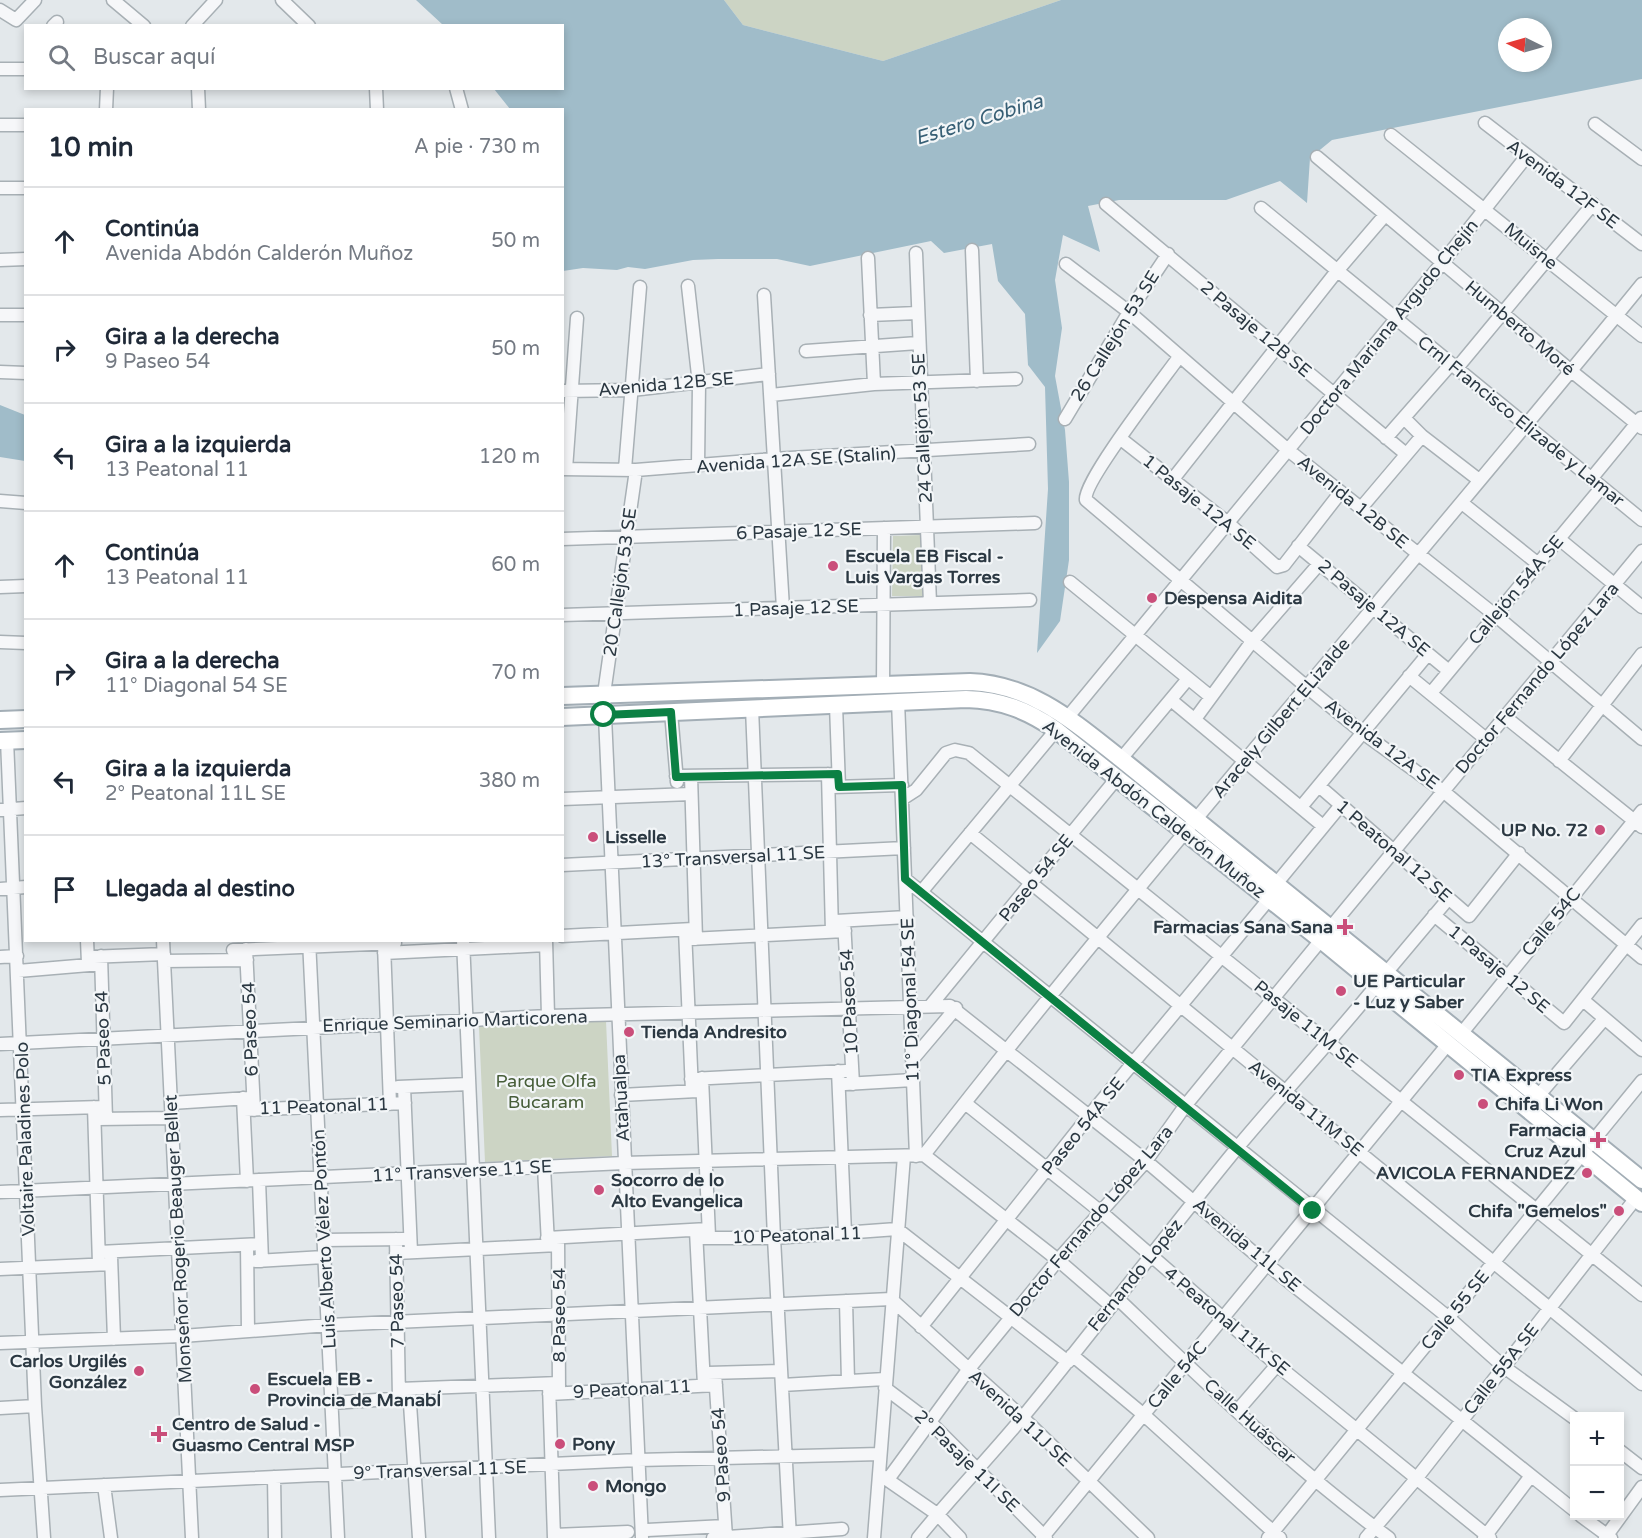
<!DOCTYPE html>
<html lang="es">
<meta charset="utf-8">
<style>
body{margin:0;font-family:"Varela Round",sans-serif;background:#f6f6f7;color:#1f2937}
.controls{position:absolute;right:18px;bottom:18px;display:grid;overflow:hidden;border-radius:0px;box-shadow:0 3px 9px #0003}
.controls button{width:54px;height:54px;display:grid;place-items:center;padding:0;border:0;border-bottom:2px solid #e0e1e3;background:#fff;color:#1f2937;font:30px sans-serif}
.compass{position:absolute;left:1498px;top:18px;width:54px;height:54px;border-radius:50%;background:#fff;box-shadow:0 3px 9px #0003;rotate:275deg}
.stop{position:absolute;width:18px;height:18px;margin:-14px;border:4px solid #0b8043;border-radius:50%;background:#fff}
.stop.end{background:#0b8043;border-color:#fff;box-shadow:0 2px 6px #0008}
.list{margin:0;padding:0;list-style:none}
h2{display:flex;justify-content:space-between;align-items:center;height:78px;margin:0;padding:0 24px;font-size:26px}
h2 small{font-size:20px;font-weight:400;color:#747a83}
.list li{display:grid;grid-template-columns:39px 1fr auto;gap:18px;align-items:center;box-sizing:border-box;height:108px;padding:0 24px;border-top:2px solid #e0e1e3}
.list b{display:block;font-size:22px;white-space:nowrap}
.list p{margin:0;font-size:20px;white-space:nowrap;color:#747a83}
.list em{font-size:20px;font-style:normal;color:#747a83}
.icon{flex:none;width:33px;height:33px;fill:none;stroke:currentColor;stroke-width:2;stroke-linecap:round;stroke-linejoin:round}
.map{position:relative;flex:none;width:1642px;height:1538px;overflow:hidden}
.search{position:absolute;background:#fff;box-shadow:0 3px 9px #0003;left:24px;top:24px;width:540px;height:66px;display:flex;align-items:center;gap:15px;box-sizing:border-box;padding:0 21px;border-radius:0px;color:#747a83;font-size:22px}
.panel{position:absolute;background:#fff;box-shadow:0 3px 9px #0003;left:24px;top:108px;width:540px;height:834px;border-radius:0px}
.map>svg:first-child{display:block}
</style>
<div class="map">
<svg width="1642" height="1538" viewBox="0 0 1642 1538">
<rect width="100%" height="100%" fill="#e3e8eb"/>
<path fill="#ccd4c4" d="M724,0H1061L883,61L743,25Z
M923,535V596H892L893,536Z
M606,1021L612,1156L485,1162L479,1027Z"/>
<path fill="#a0bcc9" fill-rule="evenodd" d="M416,0H724L743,25L883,61L1061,0H1642V79L1332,140L1310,158L1307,203L1280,181L1226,200H1119L1088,206L1100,252L1063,235L1055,280L1062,328L1055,376L1065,430L1069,482V560L1060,621L1037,653L1048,489L1045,387L1028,365L1025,314L998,281L992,244L944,253L931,241L810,266L777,259H718L693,260L645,269L628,267L617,270L583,268L563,271L562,110L510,109L494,89L562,88V26L443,25ZM1507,27H1543V63H1507Z
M0,405L25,415V461L0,457Z"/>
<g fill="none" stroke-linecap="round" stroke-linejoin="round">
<g stroke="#a8b0b5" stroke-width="15">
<path id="minor" d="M113,0L144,26
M282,0L309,26
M0,10L16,20L35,0
M53,26L57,22
M192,26L216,0
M0,69H26
M198,88L199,110
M376,88L377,110
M456,88L462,110
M106,110L107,88
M1485,123L1642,244
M1595,124L1642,159
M0,125H26
M1391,135L1642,336
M1317,157L1570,370L1642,428
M0,188H26
M1106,204L1406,454
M1261,208L1642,520
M972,250L977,381
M916,253L930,603
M868,258L874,384
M0,260L26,259
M1066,264L1129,312L1288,450L1495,615L1642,739
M688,286L699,384L698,465
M764,295L783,608
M0,315H26
M870,315L917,313
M806,351L918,343
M1179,357C1164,378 1082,483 1086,500L1308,688L1363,733L1443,791L1642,958
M1457,368L1593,204
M0,372L26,373
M562,391L632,390L769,374
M771,395L874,384L1016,379
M1404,418L1422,436L1479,480
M1065,419L1129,312L1168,254
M1386,438L1451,364
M1121,439L1228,523L1277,567L1284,565L1340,493
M562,469L636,470L773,459L1029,444
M566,469L577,318
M625,469L640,287
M636,470L604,694L642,1538
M1173,479L1337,271L1385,215
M1591,479L1641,418
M0,501L26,503
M1462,503L1537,563
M1361,508L1422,436
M1558,538L1642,607
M562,539L1035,523
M1298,546L1449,671
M1070,582L1211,697
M0,587L26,586
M562,615L1030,600
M0,642L26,643
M1409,676L1486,739
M883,685L884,528
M1431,693L1601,488
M1171,700L1323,826
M898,701L916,1156
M836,705L839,787
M752,708L774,1238L790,1538
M671,712L677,782
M1504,716L1642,827
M1067,718L1442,263L1526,157
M1195,719L1253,640L1319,564
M7,740L35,1406L44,1538
M1121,759L1187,680
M1559,761L1642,654
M828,774L832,932
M676,776L838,774
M691,776L696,939
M1319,786L1469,916L1519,853
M833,787L902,785
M562,799L691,794
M902,799L916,790L946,753L955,750L969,753L1642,1295
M1301,807L1428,654
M0,810L26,808
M970,833L1642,1384
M562,865L904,848
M905,879L1449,1318L1504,1367L1574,1418
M1276,884L1341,805
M0,889L26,887
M922,891L1056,730
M1434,915L1564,1023L1642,925
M836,921L907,917
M844,921L853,1084
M685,930L692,1091
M1326,933L1642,551
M562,936L693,929
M690,939L845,931
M87,940L88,963
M163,940L192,1538
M309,940L338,1538
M463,940L489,1538
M546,940L548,1016
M384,945L390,1104
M246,949L254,1110
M233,950L395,943
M384,953L546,945
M101,956L106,1119
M0,957L17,956
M88,957L164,954
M164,961L247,960
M18,971L101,964
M1386,973L1449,898
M1583,1000L1642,1050
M931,1005L1117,778
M1461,1034L1642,811
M0,1044L548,1016L950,1006L1146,1161L1268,1265L1574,1510
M912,1060L956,1008
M838,1071L845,1233
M702,1078L709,1236
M691,1079L846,1071
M845,1084L913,1080
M398,1087L469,1084
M404,1087L411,1252
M621,1095L697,1091
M1538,1096L1604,1019
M243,1098L247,1181
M171,1103L249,1098
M965,1103L1101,1212L1277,1365L1490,1538
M94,1107L99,1264
M0,1110L101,1107
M244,1110L405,1103
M98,1119L172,1118
M924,1155C1155,858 1405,576 1642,284
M924,1155L1058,1260L1110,1305
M544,1167L548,1244
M259,1180L262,1261
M0,1192L624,1163L924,1155
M696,1231L704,1385
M547,1238L708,1229
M697,1238H774L897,1229L1068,1362
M396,1239L399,1398
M558,1239L559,1389
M324,1240L404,1239
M247,1245L248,1331
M99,1252L261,1244
M396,1253L558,1245
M111,1256L114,1339
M256,1261L324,1257
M0,1269L111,1264
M1117,1298C1204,1381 1292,1467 1389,1538
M846,1301L848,1381
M921,1327L1089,1116L1269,899
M0,1343L182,1336L329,1325L891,1299L1022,1417L1148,1538
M1072,1355L1144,1415L1280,1538
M708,1373L781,1371
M715,1373L726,1537
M549,1385L554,1538
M782,1385L885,1379
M885,1388L930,1422L1046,1538
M399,1389L559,1383
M409,1389L419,1538
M549,1394L716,1385
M332,1403L406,1398
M0,1408L35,1406
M1238,1410L1277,1365
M1620,1451L1642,1468
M882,1476L937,1514L960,1538
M274,1477L275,1538
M889,1478L968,1370L1058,1260L1146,1161L1185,1106L1321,940
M104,1485L111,1538
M0,1490L638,1460L880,1454
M1581,1516L1611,1538
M647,1530L725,1526
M554,1535L628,1532
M713,1538L842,1529
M874,1538L904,1156
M918,1538C951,1497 988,1459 1022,1418C1095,1329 1164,1237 1237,1148C1283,1093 1331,1041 1376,986
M1042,1538L1448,1044
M1268,1538L1642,1081
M1366,1538L1416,1479L1636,1198
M1484,1538L1530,1477
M1605,1538L1642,1487"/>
</g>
<g stroke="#a3aeb6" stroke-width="20">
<path id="major" d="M562,696L970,682C1032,684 1075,723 1121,759L1642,1180
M562,717L966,699C1001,700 1027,710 1056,730L1321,940L1642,1203
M0,720L26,719
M0,741L26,740"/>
</g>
<use href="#minor" stroke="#f6f7f9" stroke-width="12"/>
<use href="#major" stroke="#fff" stroke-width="16"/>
</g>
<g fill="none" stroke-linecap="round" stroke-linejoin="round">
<path stroke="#0b8043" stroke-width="8" d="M604,715L671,712L676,777L838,774L839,787L902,785L905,879L1313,1211"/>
</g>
<g fill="#ca4e7a" stroke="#f3f6f8" stroke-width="2">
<circle cx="833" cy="566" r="6"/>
<circle cx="1152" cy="598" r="6"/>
<circle cx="1600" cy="830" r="6"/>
<circle cx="593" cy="837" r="6"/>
<path d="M1342 918h6v6h6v6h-6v6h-6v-6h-6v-6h6z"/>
<circle cx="1341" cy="991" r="6"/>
<circle cx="629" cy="1032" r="6"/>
<circle cx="1459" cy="1075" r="6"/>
<circle cx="1483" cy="1104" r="6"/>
<path d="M1595 1131h6v6h6v6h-6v6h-6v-6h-6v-6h6z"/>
<circle cx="1587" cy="1173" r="6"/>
<circle cx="599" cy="1190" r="6"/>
<circle cx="1619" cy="1211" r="6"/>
<circle cx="139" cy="1371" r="6"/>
<circle cx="255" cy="1389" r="6"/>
<path d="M156 1425h6v6h6v6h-6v6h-6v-6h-6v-6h6z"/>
<circle cx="560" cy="1444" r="6"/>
<circle cx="593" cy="1486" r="6"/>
</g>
<g text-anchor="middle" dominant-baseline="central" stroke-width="4.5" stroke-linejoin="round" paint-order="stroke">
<g font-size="18" fill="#2b3842" stroke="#f3f6f8">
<text transform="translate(1563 184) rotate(37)">Avenida 12F SE</text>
<text transform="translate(1531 246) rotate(39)">Muisne</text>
<text transform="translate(1389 327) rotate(-51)">Doctora Mariana Argudo Chejín</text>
<text transform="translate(1520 328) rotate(40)">Humberto Moré</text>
<text transform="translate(1256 329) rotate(40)">2 Pasaje 12B SE</text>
<text transform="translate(1115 336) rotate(-58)">26 Callejón 53 SE</text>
<text transform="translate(666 384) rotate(-5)">Avenida 12B SE</text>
<text transform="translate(1521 421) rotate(39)">Crnl Francisco Elizade y Lamar</text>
<text transform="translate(922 428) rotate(-93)">24 Callejón 53 SE</text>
<text transform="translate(796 460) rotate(-4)">Avenida 12A SE (Stalin)</text>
<text transform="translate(1199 502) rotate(39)">1 Pasaje 12A SE</text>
<text transform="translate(1353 502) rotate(39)">Avenida 12B SE</text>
<text transform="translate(799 531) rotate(-2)">6 Pasaje 12 SE</text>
<text transform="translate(620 582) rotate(-82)">20 Callejón 53 SE</text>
<text transform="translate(1516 590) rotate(-50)">Callejón 54A SE</text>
<text transform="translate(796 608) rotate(-2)">1 Pasaje 12 SE</text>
<text transform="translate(1374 608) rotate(40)">2 Pasaje 12A SE</text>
<text transform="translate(1537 678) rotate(-50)">Doctor Fernando López Lara</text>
<text transform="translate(1281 718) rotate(-50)">Aracely Gilbert ELizalde</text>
<text transform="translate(1382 744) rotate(37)">Avenida 12A SE</text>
<text transform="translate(1154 809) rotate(38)">Avenida Abdón Calderón Muñoz</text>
<text transform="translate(1394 851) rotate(41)">1 Peatonal 12 SE</text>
<text transform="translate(733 857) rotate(-3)">13° Transversal 11 SE</text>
<text transform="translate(1036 878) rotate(-51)">Paseo 54 SE</text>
<text transform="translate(1551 922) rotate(-51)">Calle 54C</text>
<text transform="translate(1499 969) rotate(40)">1 Pasaje 12 SE</text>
<text transform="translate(910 1000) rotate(-92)">11° Diagonal 54 SE</text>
<text transform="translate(849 1002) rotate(-93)">10 Paseo 54</text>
<text transform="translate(455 1021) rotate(-2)">Enrique Seminario Marticorena</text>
<text transform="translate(1306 1024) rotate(39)">Pasaje 11M SE</text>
<text transform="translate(250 1029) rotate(-92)">6 Paseo 54</text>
<text transform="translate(103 1038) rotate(-92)">5 Paseo 54</text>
<text transform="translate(621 1098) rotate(-93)">Atahualpa</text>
<text transform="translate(324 1106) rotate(-2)">11 Peatonal 11</text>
<text transform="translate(1306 1108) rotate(39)">Avenida 11M SE</text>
<text transform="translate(1083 1126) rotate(-51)">Paseo 54A SE</text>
<text transform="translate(25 1139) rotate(-92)">Voltaire Paladines Polo</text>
<text transform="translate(462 1171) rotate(-3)">11° Transverse 11 SE</text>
<text transform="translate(1091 1221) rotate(-50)">Doctor Fernando López Lara</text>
<text transform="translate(797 1235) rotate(-2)">10 Peatonal 11</text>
<text transform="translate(178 1239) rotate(-93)">Monseñor Rogerio Beauger Bellet</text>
<text transform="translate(324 1239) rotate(-93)">Luis Alberto Vélez Pontón</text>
<text transform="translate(1247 1245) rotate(40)">Avenida 11L SE</text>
<text transform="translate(1135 1275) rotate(-51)">Fernando Lopéz</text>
<text transform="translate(397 1301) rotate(-91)">7 Paseo 54</text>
<text transform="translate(1455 1310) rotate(-51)">Calle 55 SE</text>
<text transform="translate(559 1315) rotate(-90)">8 Paseo 54</text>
<text transform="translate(1227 1321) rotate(40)">4 Peatonal 11K SE</text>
<text transform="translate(1501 1369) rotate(-52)">Calle 55A SE</text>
<text transform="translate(1177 1375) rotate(-50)">Calle 54C</text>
<text transform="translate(632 1389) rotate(-3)">9 Peatonal 11</text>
<text transform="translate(1020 1418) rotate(43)">Avenida 11J SE</text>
<text transform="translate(1250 1421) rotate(42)">Calle Huáscar</text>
<text transform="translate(721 1455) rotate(-94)">9 Paseo 54</text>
<text transform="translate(967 1461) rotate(44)">2° Pasaje 11I SE</text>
<text transform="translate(440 1470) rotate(-2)">9° Transversal 11 SE</text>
</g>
<g font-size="18" font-weight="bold" fill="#2b3842" stroke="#f3f6f8" text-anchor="start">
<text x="845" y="556">Escuela EB Fiscal -<tspan x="845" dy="21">Luis Vargas Torres</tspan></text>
<text x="1164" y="598">Despensa Aidita</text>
<text x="1588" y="830" text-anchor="end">UP No. 72</text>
<text x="605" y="837">Lisselle</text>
<text x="1333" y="927" text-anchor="end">Farmacias Sana Sana</text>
<text x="1353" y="981">UE Particular<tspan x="1353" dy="21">- Luz y Saber</tspan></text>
<text x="641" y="1032">Tienda Andresito</text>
<text x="1471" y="1075">TIA Express</text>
<text x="1495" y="1104">Chifa Li Won</text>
<text x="1586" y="1130" text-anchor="end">Farmacia<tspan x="1586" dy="21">Cruz Azul</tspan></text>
<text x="1575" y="1173" text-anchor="end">AVICOLA FERNANDEZ</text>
<text x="611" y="1180">Socorro de lo<tspan x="611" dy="21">Alto Evangelica</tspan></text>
<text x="1607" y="1211" text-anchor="end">Chifa "Gemelos"</text>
<text x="127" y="1361" text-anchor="end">Carlos Urgilés<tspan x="127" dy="21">González</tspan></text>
<text x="267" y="1379">Escuela EB -<tspan x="267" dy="21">Provincia de ManabÍ</tspan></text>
<text x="172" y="1424">Centro de Salud -<tspan x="172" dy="21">Guasmo Central MSP</tspan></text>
<text x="572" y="1444">Pony</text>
<text x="605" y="1486">Mongo</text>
</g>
<g font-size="18" fill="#475e39" stroke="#f3f6f8">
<text x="546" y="1081">Parque Olfa<tspan x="546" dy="21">Bucaram</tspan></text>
</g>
<g font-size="20" font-style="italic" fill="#375f75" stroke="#f3f6f8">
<text transform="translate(979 120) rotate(-17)">Estero Cobina</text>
</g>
</g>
</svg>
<div class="controls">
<button>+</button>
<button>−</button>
</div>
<svg class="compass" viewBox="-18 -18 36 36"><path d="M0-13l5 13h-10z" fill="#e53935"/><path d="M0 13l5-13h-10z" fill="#747a83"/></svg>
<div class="stop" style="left:604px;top:715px"></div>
<div class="stop end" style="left:1313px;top:1211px"></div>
<div class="search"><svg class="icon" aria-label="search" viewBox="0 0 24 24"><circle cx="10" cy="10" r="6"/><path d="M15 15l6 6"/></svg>Buscar aquí</div>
<section class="panel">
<h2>10 min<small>A pie · 730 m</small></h2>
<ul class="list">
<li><svg class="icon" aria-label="ahead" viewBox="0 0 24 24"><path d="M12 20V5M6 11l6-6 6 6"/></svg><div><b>Continúa</b><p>Avenida Abdón Calderón Muñoz</p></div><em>50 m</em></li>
<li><svg class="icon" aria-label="right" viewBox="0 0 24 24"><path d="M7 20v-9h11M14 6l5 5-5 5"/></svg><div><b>Gira a la derecha</b><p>9 Paseo 54</p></div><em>50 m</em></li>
<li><svg class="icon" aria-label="left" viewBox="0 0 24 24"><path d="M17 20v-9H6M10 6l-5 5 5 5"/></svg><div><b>Gira a la izquierda</b><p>13 Peatonal 11</p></div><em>120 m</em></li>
<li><svg class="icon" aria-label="ahead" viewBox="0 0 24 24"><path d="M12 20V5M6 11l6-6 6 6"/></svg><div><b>Continúa</b><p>13 Peatonal 11</p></div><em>60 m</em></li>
<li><svg class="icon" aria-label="right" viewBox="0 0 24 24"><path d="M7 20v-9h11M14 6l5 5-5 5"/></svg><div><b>Gira a la derecha</b><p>11° Diagonal 54 SE</p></div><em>70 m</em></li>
<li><svg class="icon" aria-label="left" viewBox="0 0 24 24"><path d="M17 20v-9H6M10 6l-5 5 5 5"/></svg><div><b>Gira a la izquierda</b><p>2° Peatonal 11L SE</p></div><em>380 m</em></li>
<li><svg class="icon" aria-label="arrive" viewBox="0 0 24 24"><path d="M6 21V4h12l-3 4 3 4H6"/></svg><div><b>Llegada al destino</b></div></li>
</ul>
</section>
</div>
